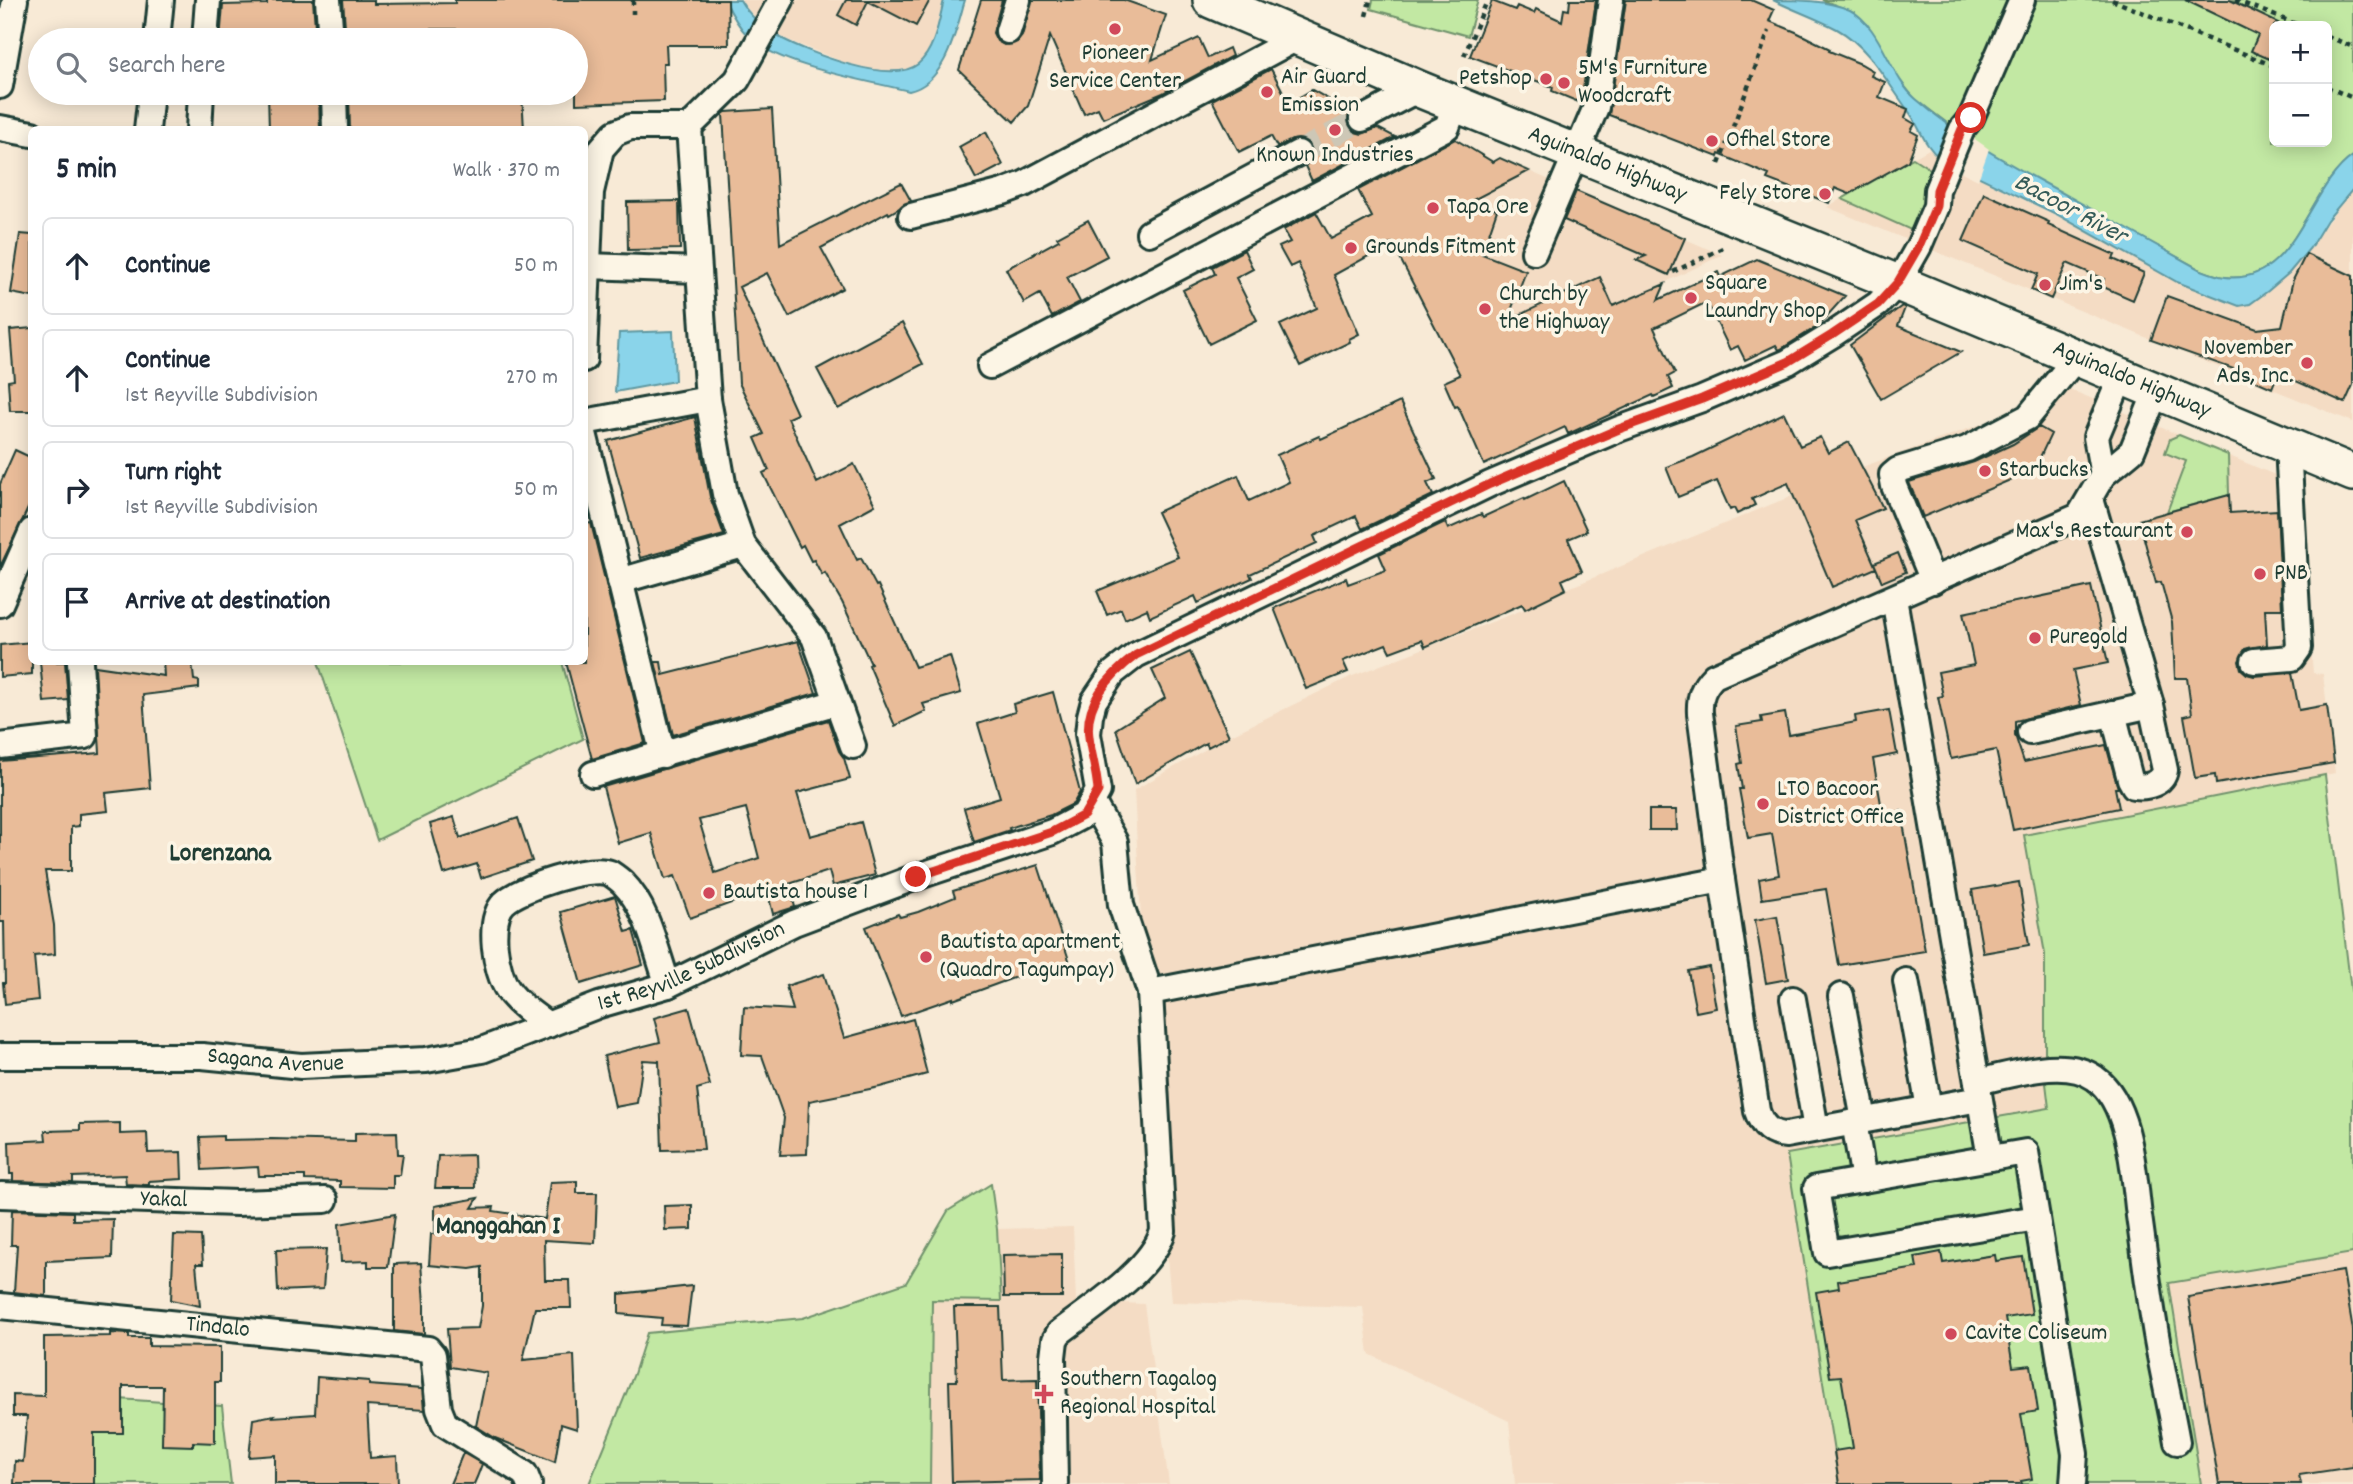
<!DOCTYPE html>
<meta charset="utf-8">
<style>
body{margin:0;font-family:Dekko,sans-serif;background:#f6f6f7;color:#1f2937}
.controls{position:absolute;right:21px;top:21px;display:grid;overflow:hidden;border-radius:10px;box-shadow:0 4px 18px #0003}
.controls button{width:63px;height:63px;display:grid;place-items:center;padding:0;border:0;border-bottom:2px solid #e0e1e3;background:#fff;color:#1f2937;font:35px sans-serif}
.stop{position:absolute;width:21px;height:21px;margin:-16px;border:5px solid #d93025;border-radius:50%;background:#fff}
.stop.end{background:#d93025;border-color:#fff;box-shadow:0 2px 7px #0008}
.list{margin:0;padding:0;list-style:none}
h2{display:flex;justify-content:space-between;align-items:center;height:91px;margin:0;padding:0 28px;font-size:30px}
h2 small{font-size:23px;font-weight:400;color:#747a83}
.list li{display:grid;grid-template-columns:46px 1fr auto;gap:21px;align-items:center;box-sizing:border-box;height:98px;margin:0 14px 14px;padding:0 14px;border:2px solid #e0e1e3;border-radius:10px}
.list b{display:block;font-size:26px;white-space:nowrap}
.list p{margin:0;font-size:23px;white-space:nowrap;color:#747a83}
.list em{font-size:23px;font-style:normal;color:#747a83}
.icon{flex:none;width:38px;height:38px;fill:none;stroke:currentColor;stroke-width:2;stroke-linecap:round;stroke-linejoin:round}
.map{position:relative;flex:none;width:2353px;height:1484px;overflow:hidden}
.search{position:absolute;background:#fff;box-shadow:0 4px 18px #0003;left:28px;top:28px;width:560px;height:77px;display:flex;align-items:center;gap:18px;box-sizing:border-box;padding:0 24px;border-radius:38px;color:#747a83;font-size:26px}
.panel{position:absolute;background:#fff;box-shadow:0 4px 18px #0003;left:28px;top:126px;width:560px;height:539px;border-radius:10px}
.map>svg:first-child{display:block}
</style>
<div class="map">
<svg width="2353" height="1484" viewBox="0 0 2353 1484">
<rect width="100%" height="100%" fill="#f8ead6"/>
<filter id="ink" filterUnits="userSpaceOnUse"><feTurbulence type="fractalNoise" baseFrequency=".0143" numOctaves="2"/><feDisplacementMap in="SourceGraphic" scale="14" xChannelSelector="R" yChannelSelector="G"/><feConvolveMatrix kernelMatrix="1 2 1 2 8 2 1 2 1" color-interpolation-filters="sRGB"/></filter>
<g filter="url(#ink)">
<path fill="#f4dcc4" d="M740,0H944L933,39L926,55L917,65L903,72L881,71L846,63L778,36L759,22Z
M1929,149L1940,158L2103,239L2177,282L2239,306L2250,304L2289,273L2353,189V422L1827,207Z
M1529,171L1722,255L1639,295L1460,375L1392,243Z
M2052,382L2299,485L2313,673L2323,674L2335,773L2325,775L2353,1007V1484H1515L1509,1421L1369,1354L1363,1307L1171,1302L1147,1030L1134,790L1229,736L1350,677L1525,609L1566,589L1862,467L2001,417Z
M1073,1227L1076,1301L1144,1304L1169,1484H930L932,1300L1001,1301L997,1229Z"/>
<path fill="#c2e8a3" stroke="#70926c" stroke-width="2" fill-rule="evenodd" d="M1373,0H1478L1468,36L1371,9Z
M1822,0H2353V156C2306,188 2296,286 2225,277C2216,276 2207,272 2199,269L1991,155L1955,129L1914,98L1895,74L1883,50L1854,12ZM2274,26H2327V142H2274Z
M1913,158L1936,173L1913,231L1842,199Z
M2179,435L2228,455L2229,495L2167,512L2186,461L2165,453L2170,439Z
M318,662H562L583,739L377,840Z
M2325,775L2353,1007V1253L2169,1283L2201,1484H1839L1787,1154L2049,1108L2045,1075V954L2024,835Z
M991,1184L997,1229L1001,1301L932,1300L930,1484H589L634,1374L647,1333L803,1318L906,1283L948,1211Z
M59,1395L222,1406L231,1484H61Z"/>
<path fill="#8ad4ea" stroke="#5f98a1" stroke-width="2" d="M725,0H740C748,14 764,29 779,37C807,52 891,86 918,64C935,50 939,20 944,0H965C956,30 946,83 909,91C869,81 776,66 748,36C738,26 731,13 725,0Z
M1773,0C1799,0 1826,0 1850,10C1882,27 1889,76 1916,99C1960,137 2009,164 2059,191C2106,217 2152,243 2199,269C2207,272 2216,276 2225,277C2296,286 2306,188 2353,156V189L2327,220L2310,248L2289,273L2268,291L2250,304L2239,306L2177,282L2056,214L1940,158C1923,145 1920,126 1907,109C1887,82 1868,46 1837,29C1816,18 1793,10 1773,0Z
M673,331L675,381L615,392L619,333Z"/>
<path fill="#f8ead6" d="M1952,123L1989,149L1978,180L1939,161Z"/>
<path fill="#e9bc99" stroke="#1f3d34" stroke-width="2" fill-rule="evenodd" d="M267,0H313L316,40H220L223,5L267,4Z
M343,0H374V4L455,3V0H728L729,45H666L667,63H663L664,101L576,104V40H456V29H397L398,40H346Z
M846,0H930L916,26L868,1L856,25L838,15Z
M981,0H1002L993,33L997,41L1004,45L1017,42L1022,36L1032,0H1124L1166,15L1152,60L1199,38L1208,58L1229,48L1232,56L1163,93L1103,118L1098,108L1084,114L1050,36L1028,106L1014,122L959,70Z
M1570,0H1596L1581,103L1552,91L1553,87L1470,56L1492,1L1515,10L1517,6L1534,13L1536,9L1562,21L1564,9L1569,10Z
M1626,0H1751L1774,10L1769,21L1796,32L1830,49L1829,51L1861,64L1873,71L1871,76L1885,82L1879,97L1908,109L1905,118L1915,124L1911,131L1918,135L1908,161L1849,194L1835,188L1829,203L1767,179L1769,175L1719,154L1718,157L1609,115Z
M2185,0H2230L2278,23L2274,26L2272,38L2274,39V61L2251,51L2258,35Z
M1271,69L1289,103L1312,90L1349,111V125L1355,132L1362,134L1378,128L1395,137L1312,181L1305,166L1311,160L1313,153L1311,145L1305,140H1292L1277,147L1271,136L1239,152L1212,100Z
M268,93H319L320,130H269Z
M349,93H522L524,130H350Z
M772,109L780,244L901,183L911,201L889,214L888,212L821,248L843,288L789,317L767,273L739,287L797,414L788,418L817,483L854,464L875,505L840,524L857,560L861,558L876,586L878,585L915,667L950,656L961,693L923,704L926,711L895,726L869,665L871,664L842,602L825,573L822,575L814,560L811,561L803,545L800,547L763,473L769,470L755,438L764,434L739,383L723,114L726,112Z
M986,132L1003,165L976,179L959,147Z
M1455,139L1493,162L1500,158L1529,171L1471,201L1497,210L1482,254L1526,271L1507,321L1600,277L1613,306L1665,284L1658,300L1718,272L1720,277L1757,259L1845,296L1818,326L1781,349L1779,350L1776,345L1745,360L1738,346L1730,350L1707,302L1654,328L1675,373L1668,377L1673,388L1654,397L1653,395L1568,434L1565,427L1484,465L1458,406L1455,407L1444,382L1460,375L1392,243L1334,275L1359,334L1349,339L1350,342L1300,366L1280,325L1317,308L1298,263L1290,267L1279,247L1290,242L1283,230L1316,212L1331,239L1372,217L1358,190Z
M1576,191L1685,238L1669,275L1636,260L1646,256L1564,220Z
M1984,193L2049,222L2048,225L2115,255L2113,259L2144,273L2133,300L2101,286L2104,279L2067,263L2051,299L2031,290L2038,274L1963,241Z
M679,201L680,249L628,250L627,202Z
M1088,220L1107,256L1067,277L1080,302L1052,317L1040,294L1024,303L1006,269L1059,240L1057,237Z
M20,234L32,235V297L11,293Z
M1244,250L1253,269L1236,278L1257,320L1209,344L1183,290L1215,274L1212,267Z
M2306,254L2353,276V385L2345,403L2278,373L2272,388L2247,377L2248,374L2151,340L2167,296L2257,329L2282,326L2293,280Z
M1902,306L1905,308L1898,326L1961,352L1881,399L1850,345Z
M902,323L923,364L838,409L817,369Z
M32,328V411H10L8,381L14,380L10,330Z
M1400,402L1436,479L1427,483L1433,495L1362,529L1356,516L1314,536L1317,543L1250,574L1252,578L1198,603L1195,596L1150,617L1147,609L1125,619L1121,609L1107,615L1097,591L1178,557L1157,512L1238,475L1249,501L1289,482L1277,455L1319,436L1321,439Z
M1784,413L1800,446L1820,437L1828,453L1849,442L1883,508L1855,520L1876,568L1832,587L1788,483L1752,499L1755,505L1737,514L1734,508L1730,510L1717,481L1678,497L1666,467L1693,457Z
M695,417L710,497L724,535L640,558L608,441Z
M2039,427L2051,434L2034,470L1923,517L1909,482L1974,462L2013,444Z
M15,450L32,458V500L0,567V484Z
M1564,481L1587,531L1568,539L1582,571L1562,580L1566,589L1525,609L1522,604L1425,647L1422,640L1390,652L1386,644L1343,661L1348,672L1306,689L1274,608L1346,578L1348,584L1386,570L1379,554L1445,522L1448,529L1481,514L1483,517L1524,498L1525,500Z
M2229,495L2230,513L2277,510L2282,609H2265L2267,645L2245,649L2239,661L2241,669L2247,674L2254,676L2292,673L2299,710L2327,705L2334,763L2216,784L2215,775L2195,778L2184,716L2192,714L2187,678H2175L2172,622L2161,582L2156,583L2139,520Z
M591,523L645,743L592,759L566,662H584V524Z
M1898,553L1906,572L1882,582L1874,563Z
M2091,586L2108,663L2073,670L2081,705L2015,721V735L2024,762L2106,745L2118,788H2115L2119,808L2013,830L1996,750L1951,759L1938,697L1943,696L1938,672L1974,665L1963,613Z
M798,641L816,693L673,735L655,662H661L663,675Z
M32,642V674L0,677V645Z
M1190,652L1229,736L1208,747L1206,743L1135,784L1116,729L1165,698L1152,670Z
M40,662H65L68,700L44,702Z
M163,662H192L194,680L199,681V688L143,695L150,788L106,793L108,811L79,814V826L71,827V871H45L54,925L55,954L34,956L38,1000L5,1004L3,983H5L4,922H0V761L100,753L95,666L164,676Z
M1053,692L1080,792L1073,804L1051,815L1009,828L1010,830L974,842L964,808L1000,797L978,724L1015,712L1013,704Z
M1889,710L1897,754L1873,759L1883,815L1901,811L1925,951L1839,965L1826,889L1762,899L1759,879L1779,875L1772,834L1748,838L1739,789H1742L1738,764L1742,763L1736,726L1762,722L1761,717L1785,713L1789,735L1856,722L1855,716Z
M828,720L839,751L844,758L850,779L797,793L810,836L861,822L875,875L833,886L829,871L789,884L795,907L773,914L767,890L690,918L675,876L665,879L651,833L618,843L603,787ZM746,808L759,858L715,873L699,820Z
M1649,810H1676L1677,830H1649Z
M454,817L460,838L518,818L532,861L481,878L477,864L444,874L430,824Z
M1038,865L1071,966L1041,976L1038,969L953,1000V998L901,1016L866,927L898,914L900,917L918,912L955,897L953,891Z
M2019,882L2029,945L1983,953L1972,890Z
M615,896L626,932L633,930L643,965L581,984L561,912Z
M1777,916L1788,979L1766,983L1755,920Z
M1709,967L1716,1008L1696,1012L1688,971Z
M824,974L844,1038L913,1019L927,1074L880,1087L809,1101L807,1154L780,1155L784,1118L762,1056L741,1055L744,1007L793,1010L786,986Z
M689,1008L710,1085L697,1089L704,1149L662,1150L659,1061L643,1060L637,1103L615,1107L604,1056L660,1042L654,1018Z
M120,1123V1134L147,1133L148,1153L181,1152L182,1179L149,1181V1185L126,1184L125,1175L73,1177V1183L13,1181V1174H10L9,1142L46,1140L45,1131L80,1130V1124Z
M397,1132L398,1154H403L400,1175H393V1188L340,1187V1181L305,1180V1176H259L258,1167L202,1170L200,1137L223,1136V1140L272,1139L355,1141V1133Z
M474,1155L475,1188H435L438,1156Z
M577,1181V1193H597L595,1243L544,1240L545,1280H570L571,1308H535L523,1360L574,1355L577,1429L561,1424L555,1462L495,1438L476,1426L487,1373L450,1367L447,1329L478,1328L482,1306V1267L470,1269L429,1265L431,1234H435V1206L478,1198L472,1208L494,1207L493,1211L545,1219L550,1182Z
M692,1205V1229L665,1230L664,1206Z
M12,1210L73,1212V1220L113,1219L112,1258L46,1261V1296L14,1292L17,1245H11Z
M395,1214L388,1267H368V1261L341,1262L339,1224Z
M174,1235L201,1236L203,1264H196L200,1306L171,1300Z
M326,1249L323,1289L278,1291L276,1250Z
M1941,1252L1943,1263L1995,1255L1996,1261L2023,1257L2032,1314L2005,1318L2013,1367L2031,1365L2038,1411L2021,1414L2032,1479L2021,1481L2022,1484H1839L1834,1451L1853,1448L1841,1376L1830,1377L1816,1292L1839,1288L1838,1281L1917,1268L1915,1257Z
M1062,1254V1297H1004L1003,1255Z
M421,1263L424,1304V1334L394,1331V1264Z
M2343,1271L2353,1330V1467L2299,1475L2301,1484H2219L2188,1297Z
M692,1286L687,1326L661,1325L662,1318L619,1314V1294Z
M954,1307H1000L1003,1380L1037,1379L1040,1480L952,1482L949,1381H957Z
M110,1333L129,1334V1338H149V1346L220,1347V1382H215V1443L193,1442V1446L162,1445L163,1386H123V1433H94V1484H14L15,1461L23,1462L27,1416H13V1395L44,1396V1337L110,1336Z
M317,1377L369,1381V1385L422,1389L424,1410L367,1406L370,1458L397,1456L398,1484H275V1455L249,1457L253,1419L274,1415L273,1417L315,1414Z
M463,1453L482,1464L477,1477L474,1484H450Z"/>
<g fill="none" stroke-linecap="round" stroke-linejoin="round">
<path stroke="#cdc7b6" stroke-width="24" stroke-dasharray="24 12" stroke-linecap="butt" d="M1298,153L1362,119"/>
<g stroke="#1f3d34" stroke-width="30">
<g id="minor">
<path d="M328,0L331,40"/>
<path d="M1008,31L1018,0"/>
<path d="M157,40L161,0"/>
<path d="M205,40L208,0"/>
<path d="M0,86L15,0"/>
<path d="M334,93L335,130"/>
<path d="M1362,119L1419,89"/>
<path d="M689,127L708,399L725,494L743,545L814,637L853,746"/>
<path d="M0,128L32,134"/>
<path d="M147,130L151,93"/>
<path d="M199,130L201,93"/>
<path d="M911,216L1003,192L1024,184L1299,37"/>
<path d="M1149,233L1298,153"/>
<path d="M1534,252L1596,107L1611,0"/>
<path d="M588,266L698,270"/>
<path d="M584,359L591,192L601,149L615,133L630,127H689L737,80L781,0"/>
<path d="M990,366L1447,127L1456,103"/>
<path d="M584,422L708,399"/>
<path d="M584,433L663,755"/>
<path d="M2103,475L2096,437L2121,377"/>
<path d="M2091,499L2151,705L2165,770C2163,784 2146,788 2134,786L2130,779L2113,713"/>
<path d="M620,581L743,545"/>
<path d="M1933,581L1894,486L1892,475L1898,470L1967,449L2028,417L2076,358"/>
<path d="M1894,598L1990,1158"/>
<path d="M0,604L32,531"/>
<path d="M2254,661L2292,658L2299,648L2288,446"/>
<path d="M2030,732L2151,705"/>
<path d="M0,746L85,736L80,662"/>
<path d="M593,774L837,702"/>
<path d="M1906,981L1929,1108"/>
<path d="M1150,992L1722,880"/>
<path d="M1841,996L1864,1120"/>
<path d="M1793,999L1816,1129"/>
<path d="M548,1025C534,1015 518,1004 508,990C495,971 487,920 504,903C519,888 589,865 610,873C613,875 620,880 623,883C648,908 656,952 668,985"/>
<path id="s1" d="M0,1056H202L301,1066L426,1060L482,1050L599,1005L668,985L794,923L916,877L1052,832L1084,815L1098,791L1088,734L1090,716L1094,701L1113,673L1136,655L1490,484L1619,429L1702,399L1788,362L1832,335L1878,304L1898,283L1919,246L1936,206L1937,190L1962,129L1971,118L2022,0"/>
<path d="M1977,1082C2011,1075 2065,1056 2095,1078C2131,1103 2134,1176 2139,1216C2144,1251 2148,1287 2154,1322C2160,1362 2170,1402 2177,1442"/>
<path d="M1979,1099L1786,1135C1770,1134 1762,1126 1757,1111L1722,880L1700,713C1699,697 1703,687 1714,676L2079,516L2103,475L2132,451L2156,392"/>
<path d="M1854,1122L1864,1180"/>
<path d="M2026,1152L2037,1218L1827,1253L1816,1188Z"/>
<path id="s2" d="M1,1195L237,1203L325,1200"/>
<path d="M2037,1218L2075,1454L2073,1484"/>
<path id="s3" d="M0,1306L428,1349L433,1355L439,1409L445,1424L525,1474L529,1484"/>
<path d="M1055,1484L1053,1357L1055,1340L1059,1333C1091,1308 1152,1270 1163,1231L1150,992L1121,905L1115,842L1093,803"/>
</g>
</g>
<g stroke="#1f3d34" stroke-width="40">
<g id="highway">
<path id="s4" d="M1211,0L1419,89L1898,283L2353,473"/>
</g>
</g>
<path stroke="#1f3d34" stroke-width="4.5" stroke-dasharray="5 5" stroke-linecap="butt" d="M633,0V14
M2112,0L2274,66
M2235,0L2301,26
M1366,16L1370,0
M2327,36L2353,47
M1464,56L1487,1
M2327,87L2353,98
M1719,164L1769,31
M1673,272L1727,246"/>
<use href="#minor" stroke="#fcf5e5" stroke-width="24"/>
<use href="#highway" stroke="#fcf5e5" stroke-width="35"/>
</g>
</g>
<g fill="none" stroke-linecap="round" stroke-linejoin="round" filter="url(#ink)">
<path stroke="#d93025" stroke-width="9" d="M916,877L1052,832L1084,815L1098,791C1097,772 1091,755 1089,737C1084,702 1111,674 1136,655L1490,484L1619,429L1702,399L1788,362L1832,335L1878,304L1898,282L1919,246L1936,206L1937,190L1962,129L1971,118"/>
</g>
<g fill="#d1495b" stroke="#fcf5e5" stroke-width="2.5">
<circle cx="1115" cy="29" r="7"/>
<circle cx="1546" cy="79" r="7"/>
<circle cx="1564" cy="83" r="7"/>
<circle cx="1267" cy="92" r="7"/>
<circle cx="1335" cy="130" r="7"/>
<circle cx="1712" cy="141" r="7"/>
<circle cx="1825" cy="194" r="7"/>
<circle cx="1433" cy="208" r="7"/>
<circle cx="1351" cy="248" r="7"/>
<circle cx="2045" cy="285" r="7"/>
<circle cx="1691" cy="298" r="7"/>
<circle cx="1485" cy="309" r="7"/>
<circle cx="2307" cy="363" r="7"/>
<circle cx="1985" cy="471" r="7"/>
<circle cx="2187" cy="532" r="7"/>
<circle cx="2260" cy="574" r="7"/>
<circle cx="2035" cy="638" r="7"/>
<circle cx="1763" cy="804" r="7"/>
<circle cx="709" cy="893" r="7"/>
<circle cx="926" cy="957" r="7"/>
<circle cx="1951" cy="1334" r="7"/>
<path d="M1040.5 1383.5h7v7h7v7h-7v7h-7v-7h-7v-7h7z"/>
</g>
<g text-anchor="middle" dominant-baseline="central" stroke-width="7" stroke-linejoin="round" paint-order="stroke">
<g font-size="24" fill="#1f3d34" stroke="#fcf5e5" text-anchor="start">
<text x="1115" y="54" text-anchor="middle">Pioneer<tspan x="1115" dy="28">Service Center</tspan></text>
<text x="1578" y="69">5M's Furniture<tspan x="1578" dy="28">Woodcraft</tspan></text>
<text x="1281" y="78">Air Guard<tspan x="1281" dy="28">Emission</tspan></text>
<text x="1532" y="79" text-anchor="end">Petshop</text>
<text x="1726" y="141">Ofhel Store</text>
<text x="1335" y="156" text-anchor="middle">Known Industries</text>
<text x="1811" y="194" text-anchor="end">Fely Store</text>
<text x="1447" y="208">Tapa Ore</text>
<text x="1365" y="248">Grounds Fitment</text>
<text x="1705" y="284">Square<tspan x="1705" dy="28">Laundry Shop</tspan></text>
<text x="2059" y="285">Jim's</text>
<text x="1499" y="295">Church by<tspan x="1499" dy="28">the Highway</tspan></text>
<text x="2293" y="349" text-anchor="end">November<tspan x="2293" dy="28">Ads, Inc.</tspan></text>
<text x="1999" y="471">Starbucks</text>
<text x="2173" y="532" text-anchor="end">Max's Restaurant</text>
<text x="2274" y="574">PNB</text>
<text x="2049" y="638">Puregold</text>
<text x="1777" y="790">LTO Bacoor<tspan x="1777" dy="28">District Office</tspan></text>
<text x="723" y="893">Bautista house 1</text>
<text x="940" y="943">Bautista apartment<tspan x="940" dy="28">(Quadro Tagumpay)</tspan></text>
<text x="1965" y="1334">Cavite Coliseum</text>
<text x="1060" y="1380">Southern Tagalog<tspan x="1060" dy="28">Regional Hospital</tspan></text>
</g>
<g font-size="24" fill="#1f3d34" stroke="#fcf5e5">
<text stroke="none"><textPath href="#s4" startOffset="429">Aguinaldo Highway</textPath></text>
<text stroke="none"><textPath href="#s4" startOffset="996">Aguinaldo Highway</textPath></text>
<text stroke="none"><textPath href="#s1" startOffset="709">1st Reyville Subdivision</textPath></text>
<text stroke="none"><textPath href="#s1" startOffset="276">Sagana Avenue</textPath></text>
<text stroke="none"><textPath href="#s2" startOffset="163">Yakal</textPath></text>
<text stroke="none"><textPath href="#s3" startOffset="219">Tindalo</textPath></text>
</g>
<g font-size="26" font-style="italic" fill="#345b58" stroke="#fcf5e5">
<text transform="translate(2070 210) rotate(28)">Bacoor River</text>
</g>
<g font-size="26" font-weight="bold" fill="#1f3d34" stroke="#fcf5e5">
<text x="220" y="854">Lorenzana</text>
<text x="498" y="1227">Manggahan I</text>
</g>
</g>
</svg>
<div class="controls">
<button>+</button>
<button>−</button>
</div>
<div class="stop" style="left:1971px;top:118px"></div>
<div class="stop end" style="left:916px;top:877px"></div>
<div class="search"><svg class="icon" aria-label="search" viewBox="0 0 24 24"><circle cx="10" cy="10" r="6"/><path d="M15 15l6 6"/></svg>Search here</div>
<section class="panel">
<h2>5 min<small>Walk · 370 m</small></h2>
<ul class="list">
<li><svg class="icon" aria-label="ahead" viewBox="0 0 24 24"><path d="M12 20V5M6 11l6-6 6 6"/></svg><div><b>Continue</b></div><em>50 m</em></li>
<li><svg class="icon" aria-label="ahead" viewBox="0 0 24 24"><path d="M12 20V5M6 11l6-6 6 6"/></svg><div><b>Continue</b><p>1st Reyville Subdivision</p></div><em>270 m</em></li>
<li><svg class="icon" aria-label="right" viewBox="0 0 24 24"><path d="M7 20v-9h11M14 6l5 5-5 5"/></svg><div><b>Turn right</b><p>1st Reyville Subdivision</p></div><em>50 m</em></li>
<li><svg class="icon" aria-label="arrive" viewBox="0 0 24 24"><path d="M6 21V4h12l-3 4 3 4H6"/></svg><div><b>Arrive at destination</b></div></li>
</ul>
</section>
</div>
